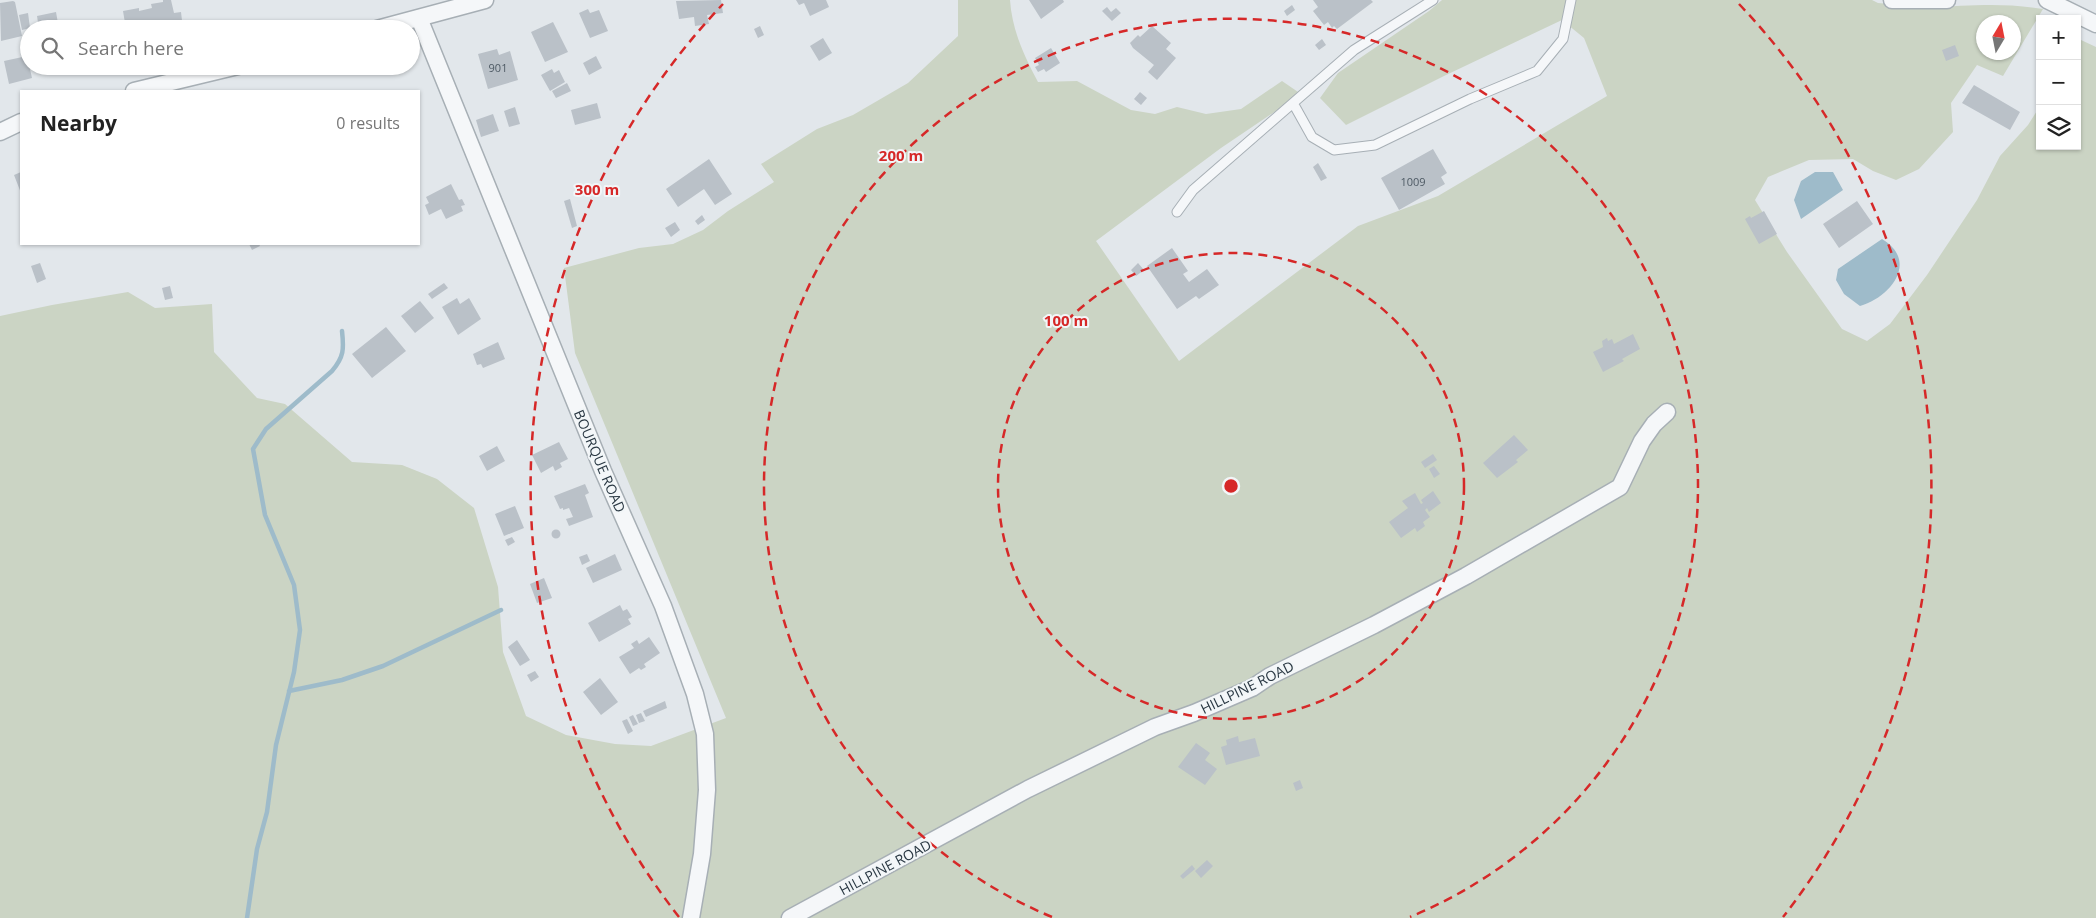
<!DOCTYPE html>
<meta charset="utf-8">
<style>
body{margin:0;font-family:"Open Sans",sans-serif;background:#f6f6f6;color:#222}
.controls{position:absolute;right:15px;top:15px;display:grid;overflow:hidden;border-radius:0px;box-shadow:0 1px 4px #0004}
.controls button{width:45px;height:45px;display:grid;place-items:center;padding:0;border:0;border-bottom:1px solid #e0e0e0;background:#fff;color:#222;font:25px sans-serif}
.compass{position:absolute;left:1976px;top:15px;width:45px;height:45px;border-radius:50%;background:#fff;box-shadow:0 1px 4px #0004;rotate:10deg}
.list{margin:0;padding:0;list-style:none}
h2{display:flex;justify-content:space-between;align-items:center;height:65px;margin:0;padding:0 20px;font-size:21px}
h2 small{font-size:16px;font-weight:400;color:#767676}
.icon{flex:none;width:28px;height:28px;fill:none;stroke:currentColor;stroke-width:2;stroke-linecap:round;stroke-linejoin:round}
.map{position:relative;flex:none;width:2096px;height:918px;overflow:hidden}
.search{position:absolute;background:#fff;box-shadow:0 1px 4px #0004;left:20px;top:20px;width:400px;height:55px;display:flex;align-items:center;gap:12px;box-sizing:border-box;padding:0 18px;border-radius:28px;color:#767676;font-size:19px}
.panel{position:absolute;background:#fff;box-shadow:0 1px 4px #0004;left:20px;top:90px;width:400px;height:155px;border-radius:0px}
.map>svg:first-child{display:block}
</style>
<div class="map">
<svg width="2096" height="918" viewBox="0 0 2096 918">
<rect width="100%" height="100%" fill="#e2e7eb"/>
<path fill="#cbd4c4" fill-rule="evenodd" d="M958,0H1010C1012,30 1024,56 1038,82L1077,81L1131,110L1155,114L1177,107L1206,114L1241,109L1282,81L1301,94L1221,148L1096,241L1179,361L1358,226L1438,196L1607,96L1584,38L1562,20L1444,76L1346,125L1320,98L1338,73L1429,11L1442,0H1872L1878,3C1895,4 1912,8 1928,7C1970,6 2000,2 2043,9L2003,76L1977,65L1951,103L1953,132L1919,169L1896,180L1873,171L1853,159L1809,160L1768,177L1755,200L1787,252L1842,329L1867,341L1890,324L1927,275L1977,200L2000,156L2028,125L2040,106V146H2077V46L2081,40L2096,47V918H0V316L52,305L128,292L155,308L212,304L214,352L257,398L285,404L352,462L402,465L437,479L474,508L498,587L503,652L526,716L566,735L615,744L651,746L726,718L575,353L564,268L639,248L673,244L703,230L728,211L774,182L761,164L817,129L853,115L908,83L958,36ZM1984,22H2014V52H1984Z"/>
<path fill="#9ebbca" d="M1815,172H1833L1843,190L1801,219L1794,200L1801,181Z
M1882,239C1919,261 1891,297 1860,306L1844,294L1836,280L1838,269Z"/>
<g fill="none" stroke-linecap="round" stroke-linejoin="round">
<path stroke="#9ebbca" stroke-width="4.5" d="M289,691L342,680L383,666L501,610
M247,918L257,849L267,812L276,745L294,672L300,630L294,585L265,515L253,449L266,429L332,371C344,357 344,349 342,331"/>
</g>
<path fill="#bac1c8" d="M163,0H171L174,13L181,12L183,29H126L123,11L139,8V11L152,8L151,4L163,2Z
M721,0L723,13L707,15L709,24L695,26L694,17L679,19L676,1Z
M796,0H826L829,7L810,16L804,3L799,5Z
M1029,0H1063L1064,2L1041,19Z
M1313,0H1371L1373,2L1337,29L1334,26L1332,28L1328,22L1324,25L1313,11L1318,7Z
M13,1L15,2L22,36L1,41L0,3Z
M1292,5L1295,10L1287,16L1284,11Z
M1107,7L1111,12L1116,8L1121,13L1112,21L1102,11Z
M588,9L590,13L599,10L608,31L590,38L579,13Z
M56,12L59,29H39L37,16Z
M28,13L30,28L22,30L19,15Z
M553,22L568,52L545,62L531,32Z
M74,24L75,29H62L61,27Z
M760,26L764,35L758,38L754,29Z
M1152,26L1171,43L1166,49L1176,58L1157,80L1148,72L1154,65L1133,48L1130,43L1138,35L1140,37Z
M823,38L832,53L819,61L810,46Z
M1322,39L1326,45L1319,50L1315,45Z
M1955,45L1959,56L1946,61L1942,50Z
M1051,48L1060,63L1046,72L1044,69L1038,72L1035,67L1039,65L1035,58Z
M497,49L499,55L510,51L518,80L488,89L478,54Z
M27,56L32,78L9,84L4,61Z
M596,56L602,68L589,75L583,63Z
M552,69L554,73L559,70L565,82L550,91L541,75Z
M567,83L571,91L556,98L552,91Z
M1974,85L2020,112L2010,130L1962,103Z
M1140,92L1147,98L1141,105L1134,99Z
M597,103L601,118L575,125L571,110Z
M515,107L520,124L509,127L504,111Z
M493,114L499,131L481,137L476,120Z
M1433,149L1447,173L1441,177L1445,184L1399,210L1381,178Z
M709,159L732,194L715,205L704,189L678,207L666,189Z
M1318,163L1327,178L1321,181L1313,167Z
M21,172V193L14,175Z
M451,184L459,200L462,199L465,205L461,206L463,211L446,219L441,209L429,215L425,205L429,203L426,197Z
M570,199L577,226L572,228L564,201Z
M1857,201L1873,224L1839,248L1823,224Z
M1764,211L1777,234L1759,244L1745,219L1750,216L1751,218Z
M702,215L705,220L698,225L695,221Z
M675,222L680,230L671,237L665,228Z
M249,244H259L260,246L252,250Z
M1172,248L1188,271L1183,274L1189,282L1207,269L1219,285L1199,299L1196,296L1177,309L1147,266Z
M40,263L46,279L37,283L31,266Z
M1138,263L1144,270L1136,276L1131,270Z
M444,283L448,288L432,299L428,294Z
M170,286L173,298L165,300L162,288Z
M457,298L460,304L469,298L481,319L458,335L442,307Z
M420,301L434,318L415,333L401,316Z
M386,327L406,351L372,378L352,354Z
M1633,334L1640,349L1622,359L1624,361L1603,372L1593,352L1603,347L1602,341L1607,338L1608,341L1612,339L1614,344Z
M498,342L505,359L483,368L481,364L477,365L473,354Z
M1514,435L1528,450L1516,460L1518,462L1497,478L1483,463Z
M559,442L568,459L560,463L562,467L555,471L553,466L541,473L532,455Z
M497,446L505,461L487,471L479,456Z
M1433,454L1437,460L1425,468L1421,462Z
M1434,466L1440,474L1434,478L1429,469Z
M585,484L589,493L585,495L593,517L569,526L566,519L573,517L569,508L563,510V508L560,509L554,496Z
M1433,491L1441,503L1429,512L1427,508L1425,510L1430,517L1423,522L1425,526L1417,532L1415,528L1401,538L1389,522L1408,508L1402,501L1415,493L1421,504L1423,503L1421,500Z
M515,506L524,528L504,536L495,514Z
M551.5 534a4.5 4.5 0 1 1 9 0a4.5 4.5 0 1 1-9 0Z
M512,537L515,542L508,546L505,540Z
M587,554L590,561L582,565L579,557Z
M615,554L622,570L593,583L586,568Z
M544,578L552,598L537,603L530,584Z
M620,605L623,611L627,609L632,617L628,619L631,624L599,642L588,623Z
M649,637L660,653L644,664L646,667L641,670L639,668L630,674L619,657L634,648L631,644L637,640L639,644Z
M517,640L530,660L520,666L508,647Z
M535,671L539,677L531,682L527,675Z
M600,678L618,702L601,715L583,692Z
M665,701L667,708L646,717L643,711Z
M641,713L645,721L639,723L636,715Z
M633,715L638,724L633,726L629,717Z
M627,719L633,731L628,734L622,721Z
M1238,736L1239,742L1255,738L1260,756L1226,765L1221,747L1227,745L1226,740Z
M1196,743L1210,753L1205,760L1217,769L1205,785L1178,767Z
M1300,780L1303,788L1296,791L1293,783Z
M1207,860L1213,866L1201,878L1195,871Z
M1192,865L1195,869L1183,879L1180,876Z"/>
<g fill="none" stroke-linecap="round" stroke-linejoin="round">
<g stroke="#a7afb5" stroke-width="11">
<path id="lane" d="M1293,103L1312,137L1334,150L1375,145L1470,99L1537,71L1563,39L1571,0
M1177,212L1193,190L1354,50L1433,0"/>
</g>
<g stroke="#a7afb5" stroke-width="19">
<path id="street" d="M1892,0H1947
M2047,0L2096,24
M419,18L603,471L663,606L695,694L705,734L707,790L702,854L691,918
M377,29L485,0
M134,91L238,66
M0,132L21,122
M790,918L1028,789L1155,727L1194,713L1252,688L1270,676L1374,625L1466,576L1620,487L1642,441L1654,424L1667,412"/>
</g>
<use href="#lane" stroke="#f5f7f9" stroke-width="9"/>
<use href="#street" stroke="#f5f7f9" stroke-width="16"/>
</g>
<g fill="none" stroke="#d62828" stroke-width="2.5" stroke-dasharray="9 6">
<circle cx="1231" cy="486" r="233"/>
<path d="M1052 917A467 467 0 1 1 1410 917"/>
<path d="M679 917A700 700 0 0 1 723 4M1739 4A700 700 0 0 1 1783 917"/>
</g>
<g text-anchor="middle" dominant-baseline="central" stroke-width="4" stroke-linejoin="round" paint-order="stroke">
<g font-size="11" fill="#4e5a64">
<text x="498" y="67">901</text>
<text x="1413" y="181">1009</text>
</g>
<g font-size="14" fill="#2a3843" stroke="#f2f6f8">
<text transform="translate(600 461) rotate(67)">BOURQUE ROAD</text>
<text transform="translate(1247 687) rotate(-26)">HILLPINE ROAD</text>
<text transform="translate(885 867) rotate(-28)">HILLPINE ROAD</text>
</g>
</g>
<circle cx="1231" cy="486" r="8" fill="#d62828" stroke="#f2f6f8" stroke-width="2.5"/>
<g font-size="15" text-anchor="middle" font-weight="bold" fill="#d62828" stroke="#f2f6f8" stroke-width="4" stroke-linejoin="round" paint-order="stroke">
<text x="901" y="161">200 m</text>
<text x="597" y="195">300 m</text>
<text x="1066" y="326">100 m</text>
</g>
</svg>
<div class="controls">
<button>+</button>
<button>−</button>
<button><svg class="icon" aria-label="layers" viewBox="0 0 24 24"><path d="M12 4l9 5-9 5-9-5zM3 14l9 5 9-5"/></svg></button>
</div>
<svg class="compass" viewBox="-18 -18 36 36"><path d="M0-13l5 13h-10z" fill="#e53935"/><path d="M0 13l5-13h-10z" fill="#767676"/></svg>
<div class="search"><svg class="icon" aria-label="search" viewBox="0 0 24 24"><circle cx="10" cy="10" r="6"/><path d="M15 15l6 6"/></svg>Search here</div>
<section class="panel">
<h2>Nearby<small>0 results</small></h2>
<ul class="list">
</ul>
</section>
</div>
